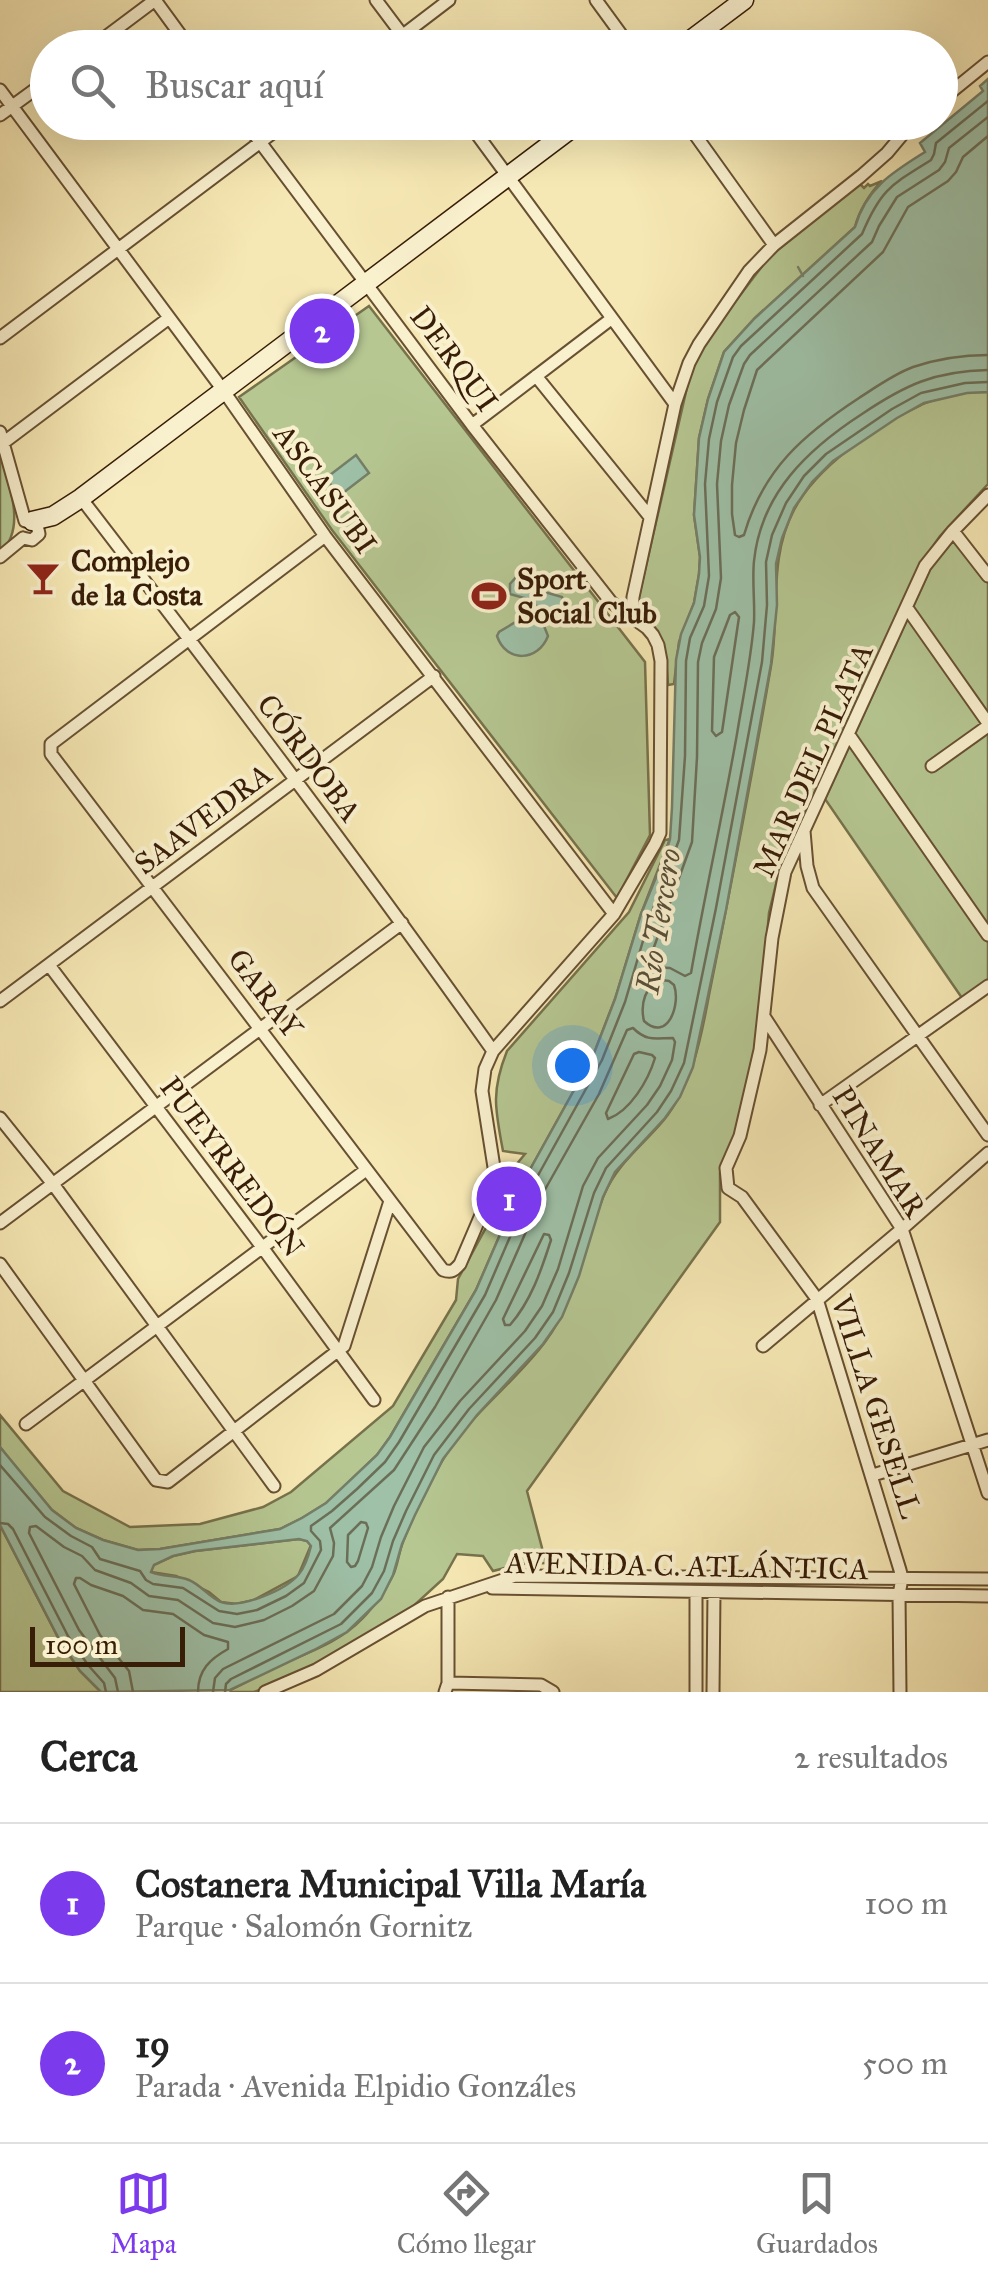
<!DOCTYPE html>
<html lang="es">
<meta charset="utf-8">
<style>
body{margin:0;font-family:"IM FELL Great Primer",serif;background:#f2f2f2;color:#222}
.scale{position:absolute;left:30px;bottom:25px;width:155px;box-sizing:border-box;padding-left:10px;border:5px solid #381d07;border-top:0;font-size:28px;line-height:35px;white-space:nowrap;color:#381d07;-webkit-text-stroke:8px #f9f0ce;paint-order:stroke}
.you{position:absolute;left:572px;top:1065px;width:35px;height:35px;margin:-25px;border:8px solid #fff;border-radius:50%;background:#1a73e8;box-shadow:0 0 0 15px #1a73e833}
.badge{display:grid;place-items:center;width:65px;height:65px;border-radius:50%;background:#7c3aed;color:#fff;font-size:32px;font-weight:700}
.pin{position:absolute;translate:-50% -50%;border:5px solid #fff;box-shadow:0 2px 10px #0006}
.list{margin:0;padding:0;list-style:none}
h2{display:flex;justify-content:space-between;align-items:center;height:130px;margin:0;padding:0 40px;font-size:42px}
h2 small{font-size:32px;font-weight:400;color:#767676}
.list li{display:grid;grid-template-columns:65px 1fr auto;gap:30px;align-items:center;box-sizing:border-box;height:160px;padding:0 40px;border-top:2px solid #e0e0e0}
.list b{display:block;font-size:38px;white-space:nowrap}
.list p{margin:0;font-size:32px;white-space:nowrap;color:#767676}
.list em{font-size:32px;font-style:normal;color:#767676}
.icon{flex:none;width:55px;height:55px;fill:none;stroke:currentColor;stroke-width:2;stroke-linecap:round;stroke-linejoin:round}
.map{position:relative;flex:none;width:988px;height:1692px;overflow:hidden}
.search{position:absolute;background:#fff;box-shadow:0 10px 40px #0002;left:30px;right:30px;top:30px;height:110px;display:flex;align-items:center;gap:25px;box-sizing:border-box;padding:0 35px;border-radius:55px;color:#767676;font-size:38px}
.sheet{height:450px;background:#fff}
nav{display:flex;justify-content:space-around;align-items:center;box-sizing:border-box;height:140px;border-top:2px solid #e0e0e0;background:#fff;font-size:28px;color:#767676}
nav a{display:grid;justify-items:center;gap:5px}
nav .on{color:#7c3aed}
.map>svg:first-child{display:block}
</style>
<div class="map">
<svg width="988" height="1692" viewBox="0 0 988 1692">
<rect width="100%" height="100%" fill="#f6e8b4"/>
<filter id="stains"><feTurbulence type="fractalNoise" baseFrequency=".002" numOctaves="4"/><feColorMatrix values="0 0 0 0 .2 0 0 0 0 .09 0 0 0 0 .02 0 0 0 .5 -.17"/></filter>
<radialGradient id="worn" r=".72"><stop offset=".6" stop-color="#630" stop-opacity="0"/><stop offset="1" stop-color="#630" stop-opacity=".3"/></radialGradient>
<path fill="#b6c792" stroke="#77724c" stroke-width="2.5" d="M882,181C870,193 859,211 855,227L755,318L724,352L708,399L699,438L694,515L700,557L699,574L694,603L679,642L674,684L668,685L666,657L638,617L637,605L691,370L706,340L769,257L859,183L864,188L868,184L870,186Z
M369,306L645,662L650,835L617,898L332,530L239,397Z
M967,392H988V484L940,536L924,559L779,872L769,913L759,1028L738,1136L720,1173V1222L527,1491L546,1563L520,1564L493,1571L483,1556L457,1554L443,1579L408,1611L310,1669L254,1692H231L230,1690C244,1684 258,1675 272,1669C303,1654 338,1644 362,1619C374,1607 387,1588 394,1573C398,1563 399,1552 403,1542C413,1515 427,1488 441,1463C467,1416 513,1385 545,1342C578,1298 583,1245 604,1195C617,1164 642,1146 663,1121C692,1085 701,1039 709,995C731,886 752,776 771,666C780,613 768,559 794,510C816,467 878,424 921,405C935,398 952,396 967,392Z
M0,454C9,484 27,529 0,553Z
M955,541L988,582V981L962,998L825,799L932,565L951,543Z
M670,839L641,914L615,999L593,1056L522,1184L476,1290L390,1437L377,1455L328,1502L302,1518L280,1529L160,1549L138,1550L103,1540L76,1528L52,1510L9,1459L0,1447V1415L63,1491L130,1527L200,1524L263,1507L291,1492L393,1406L456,1300L458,1279L508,1187L511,1171L525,1154L503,1151C495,1109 491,1091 507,1051L629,912L665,840Z
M0,1525L60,1641L80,1671L101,1692H0Z
M299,1539L307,1541L311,1545L298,1576L254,1600L236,1604L221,1602L209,1592L176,1576L151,1572L153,1565L173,1556L195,1551Z"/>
<path fill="#9ec1a8" stroke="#757f68" stroke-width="2.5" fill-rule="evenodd" d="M988,79V392L967,393L924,403L897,418L833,461L812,482L794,508L782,538L776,564L777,605L771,664L726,910L693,1067L680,1097L665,1118L615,1172L603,1197L579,1276L562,1317L543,1344L477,1415L443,1459L415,1515L402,1544L393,1575L381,1599L347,1632L314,1650L230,1690L101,1692L80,1671L60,1641L0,1525V1447L52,1510L76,1528L103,1540L138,1550L160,1549L280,1529L302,1518L326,1503L377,1455L390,1437L476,1290L522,1184L593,1056L615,999L641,914L664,858L670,839L672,807L676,660L681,634L694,603L699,574L700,557L694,515L699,438L708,399L724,352L755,318L855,227C866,188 893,172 925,152L920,143L983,91L980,86ZM299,1539L307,1541L311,1546C309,1554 305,1567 299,1574C286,1590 241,1609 221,1602C209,1597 201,1585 189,1580C177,1575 163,1577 151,1572L154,1565L173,1556L195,1551Z
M356,455L369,473L339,496L326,478Z
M518,575L532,579L534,589L562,597L566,609L564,615L544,626L548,636C538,662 506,663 497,636L499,632L537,609L535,601L510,594V584Z"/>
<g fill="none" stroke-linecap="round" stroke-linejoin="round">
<path stroke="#6b6f58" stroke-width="2.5" d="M988,117L949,148L945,162L939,170L897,197L879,226L872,242L750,355L744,364L729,405L721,441L717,484L721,578L716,609L702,643L698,662L697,757L692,842L654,947L650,963L652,967L670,968L685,976L691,973C705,893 723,814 737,734C743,697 751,660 754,622C755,602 752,581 754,561C761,493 808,449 862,414C905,385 935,371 988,370
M988,136L963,157L956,172L948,181L908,207L883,252L757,370L744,410L736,443L732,485V514L735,535L739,537L744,535C763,469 804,434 859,398C876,387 894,374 913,367C937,359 962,355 988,355
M735,612L739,617L722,732L716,736L712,731L714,657L730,615Z
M662,980L669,981L674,985C681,1004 668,1043 644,1021C640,1004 645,985 662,980Z
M639,1052L652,1055L655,1058C648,1081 630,1111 608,1119L606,1113L634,1054Z
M544,1234L549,1235L551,1240C541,1271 531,1301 510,1325H505L503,1319Z
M0,1465L45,1517L71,1536L92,1547L100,1559L140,1571L146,1580L153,1584L183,1588L219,1611L237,1614L257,1610L286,1596L304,1583L321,1550L320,1541L311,1531V1526L332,1511L357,1489L385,1462L399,1442L485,1295L531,1188L602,1060L625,1002L650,917L679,840L685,756L686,661L690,638L704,606L709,576L705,484L709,439L717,402L733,357L741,346L862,234C881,189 891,185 931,160L934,154L936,143L988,101
M361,1522L366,1523L368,1528L358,1561L355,1566L351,1567L347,1562L348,1535Z
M0,1523L8,1524L13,1529L68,1636L88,1665L104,1683L106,1692
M118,1692L115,1678L79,1630L29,1533L30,1527L36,1526L64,1547L82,1556L95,1570L131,1583L149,1596L178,1600L213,1623L235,1627L264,1620L292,1606L314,1591L333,1556L334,1543L330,1528L394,1470L435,1407L496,1300L543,1193L599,1094L627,1030L633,1028C647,1042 656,1038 673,1038L675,1042L672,1060L660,1086L647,1105L598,1158L583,1186L558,1269L542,1306L525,1331L460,1401L424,1447L394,1506L381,1537L372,1567L362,1586L334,1614L223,1669L215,1678L213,1692
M133,1692L129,1671L100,1635L74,1584L76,1578H80L91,1585L123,1596L143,1610L173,1614L204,1635L228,1642V1649C210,1659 198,1670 198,1692
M225,1692L226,1684L231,1679L341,1624L372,1593L384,1571L393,1541L406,1511L434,1455L469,1409L535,1338L553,1312L569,1273L594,1193L606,1168L657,1112L671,1091L684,1063L716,908L762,662L767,605L766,562L772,535L786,503L804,476L826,454L892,409L921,393L965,383L988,382"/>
<path stroke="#757f68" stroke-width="2.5" d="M798,267L803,276"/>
<g stroke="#685032" stroke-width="15">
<path id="minor" d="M155,0L190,48
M376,0L412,48
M596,0L631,48
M91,48L155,0
M386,48L449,0
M0,90L223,390L325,536L614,914
M940,101L988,62
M0,115L48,80
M245,122L472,425L611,602L647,628L653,635L658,645L661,661L660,833L655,844L614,914L493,1051L485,1069L482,1091L496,1180L460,1264C454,1271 451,1273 443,1270L51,754V744L325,536
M468,122L675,404
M686,122L774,245
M0,338L287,122
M536,376L650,517
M472,425L611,319
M0,432L25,521
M3,443L169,318
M81,498C221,680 360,863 493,1051
M953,531L988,576
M23,538L32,540L39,534L37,525L31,521
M0,557L23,538
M907,608L988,723
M632,616L633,597L675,404L689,363L699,344L749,271L774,245L861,176L887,153L913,122
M849,735L988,935
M932,766L988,726
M804,831L807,866L813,888L988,1135
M49,965L262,1247L374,1400
M0,1001L434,676
M765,1018L902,1229L988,1493
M820,1105L988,986
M0,1118L53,1184L274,1486
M0,1223L402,923
M0,1264L156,1480L168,1482L344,1346L390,1201
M763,1346L902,1229L988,1153
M26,1424L366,1170
M873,1475L988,1440
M492,1588L988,1596
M448,1683L541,1685L553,1692
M265,1692L316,1670L425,1606L515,1576L988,1579
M445,1692L448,1683V1597
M696,1692V1592
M713,1692L714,1592
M900,1692L899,1595L902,1578L900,1570L817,1299L742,1197L728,1188L726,1168L740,1136L760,1050L772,938L785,872L925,566L953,531L988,495"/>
</g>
<g stroke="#381d07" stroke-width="21">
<path id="secondary" d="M680,48L744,0
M32,521L53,516L81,498L580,122"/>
</g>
<use href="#minor" stroke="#f9f0ce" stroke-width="11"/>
<use href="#secondary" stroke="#f9f0ce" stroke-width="18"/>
</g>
<defs>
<g id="bar-bare" transform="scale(2.7)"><path d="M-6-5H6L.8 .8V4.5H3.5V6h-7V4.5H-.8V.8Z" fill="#8f2418" stroke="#f9f0ce" stroke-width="2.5" paint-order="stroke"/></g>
<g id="stadium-bare" transform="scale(2.7)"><path d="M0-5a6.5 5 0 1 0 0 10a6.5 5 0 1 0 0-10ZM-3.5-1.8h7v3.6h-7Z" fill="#8f2418" stroke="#f9f0ce" stroke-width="2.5" paint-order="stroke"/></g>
</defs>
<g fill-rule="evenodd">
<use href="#bar-bare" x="43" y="578"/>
<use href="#stadium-bare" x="489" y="596"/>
</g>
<g text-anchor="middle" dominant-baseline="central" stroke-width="8" stroke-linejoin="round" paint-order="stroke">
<g font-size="30" fill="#381d07" stroke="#f9f0ce">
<text transform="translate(454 359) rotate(53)">DERQUI</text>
<text transform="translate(325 489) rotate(54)">ASCASUBI</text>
<text transform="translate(309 758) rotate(53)">CÓRDOBA</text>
<text transform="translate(813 760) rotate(-66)">MAR DEL PLATA</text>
<text transform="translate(203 819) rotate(-37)">SAAVEDRA</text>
<text transform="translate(265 993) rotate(53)">GARAY</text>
<text transform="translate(879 1152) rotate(58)">PINAMAR</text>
<text transform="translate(232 1167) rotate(53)">PUEYRREDÓN</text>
<text transform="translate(876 1407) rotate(72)">VILLA GESELL</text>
<text transform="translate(687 1566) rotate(1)">AVENIDA C. ATLÁNTICA</text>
</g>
<g font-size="30" font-weight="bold" fill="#381d07" stroke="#f9f0ce" text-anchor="start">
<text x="71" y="561">Complejo<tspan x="71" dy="34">de la Costa</tspan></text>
<text x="517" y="579">Sport<tspan x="517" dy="34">Social Club</tspan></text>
</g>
<g font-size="32" font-style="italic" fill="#574e37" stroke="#f9f0ce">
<text transform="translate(659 921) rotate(-81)">Río Tercero</text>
</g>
</g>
<rect width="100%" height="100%" filter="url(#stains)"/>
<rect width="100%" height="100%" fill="url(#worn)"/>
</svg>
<div class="scale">100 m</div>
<div class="you"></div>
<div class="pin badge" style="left:509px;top:1199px">1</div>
<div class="pin badge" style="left:322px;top:331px">2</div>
<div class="search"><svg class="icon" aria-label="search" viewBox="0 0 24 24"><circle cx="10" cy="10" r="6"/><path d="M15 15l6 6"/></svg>Buscar aquí</div>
</div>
<section class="sheet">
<h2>Cerca<small>2 resultados</small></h2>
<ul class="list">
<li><span class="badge">1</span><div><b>Costanera Municipal Villa María</b><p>Parque · Salomón Gornitz</p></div><em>100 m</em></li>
<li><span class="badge">2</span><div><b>19</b><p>Parada · Avenida Elpidio Gonzáles</p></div><em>500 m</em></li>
</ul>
</section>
<nav>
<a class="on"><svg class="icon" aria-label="map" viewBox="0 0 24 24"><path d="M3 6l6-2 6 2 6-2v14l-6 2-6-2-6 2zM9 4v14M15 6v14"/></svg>Mapa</a>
<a><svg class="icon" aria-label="directions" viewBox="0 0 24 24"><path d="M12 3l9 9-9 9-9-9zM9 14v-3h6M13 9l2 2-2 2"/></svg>Cómo llegar</a>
<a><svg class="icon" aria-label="saved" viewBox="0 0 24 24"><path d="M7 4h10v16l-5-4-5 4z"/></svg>Guardados</a>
</nav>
